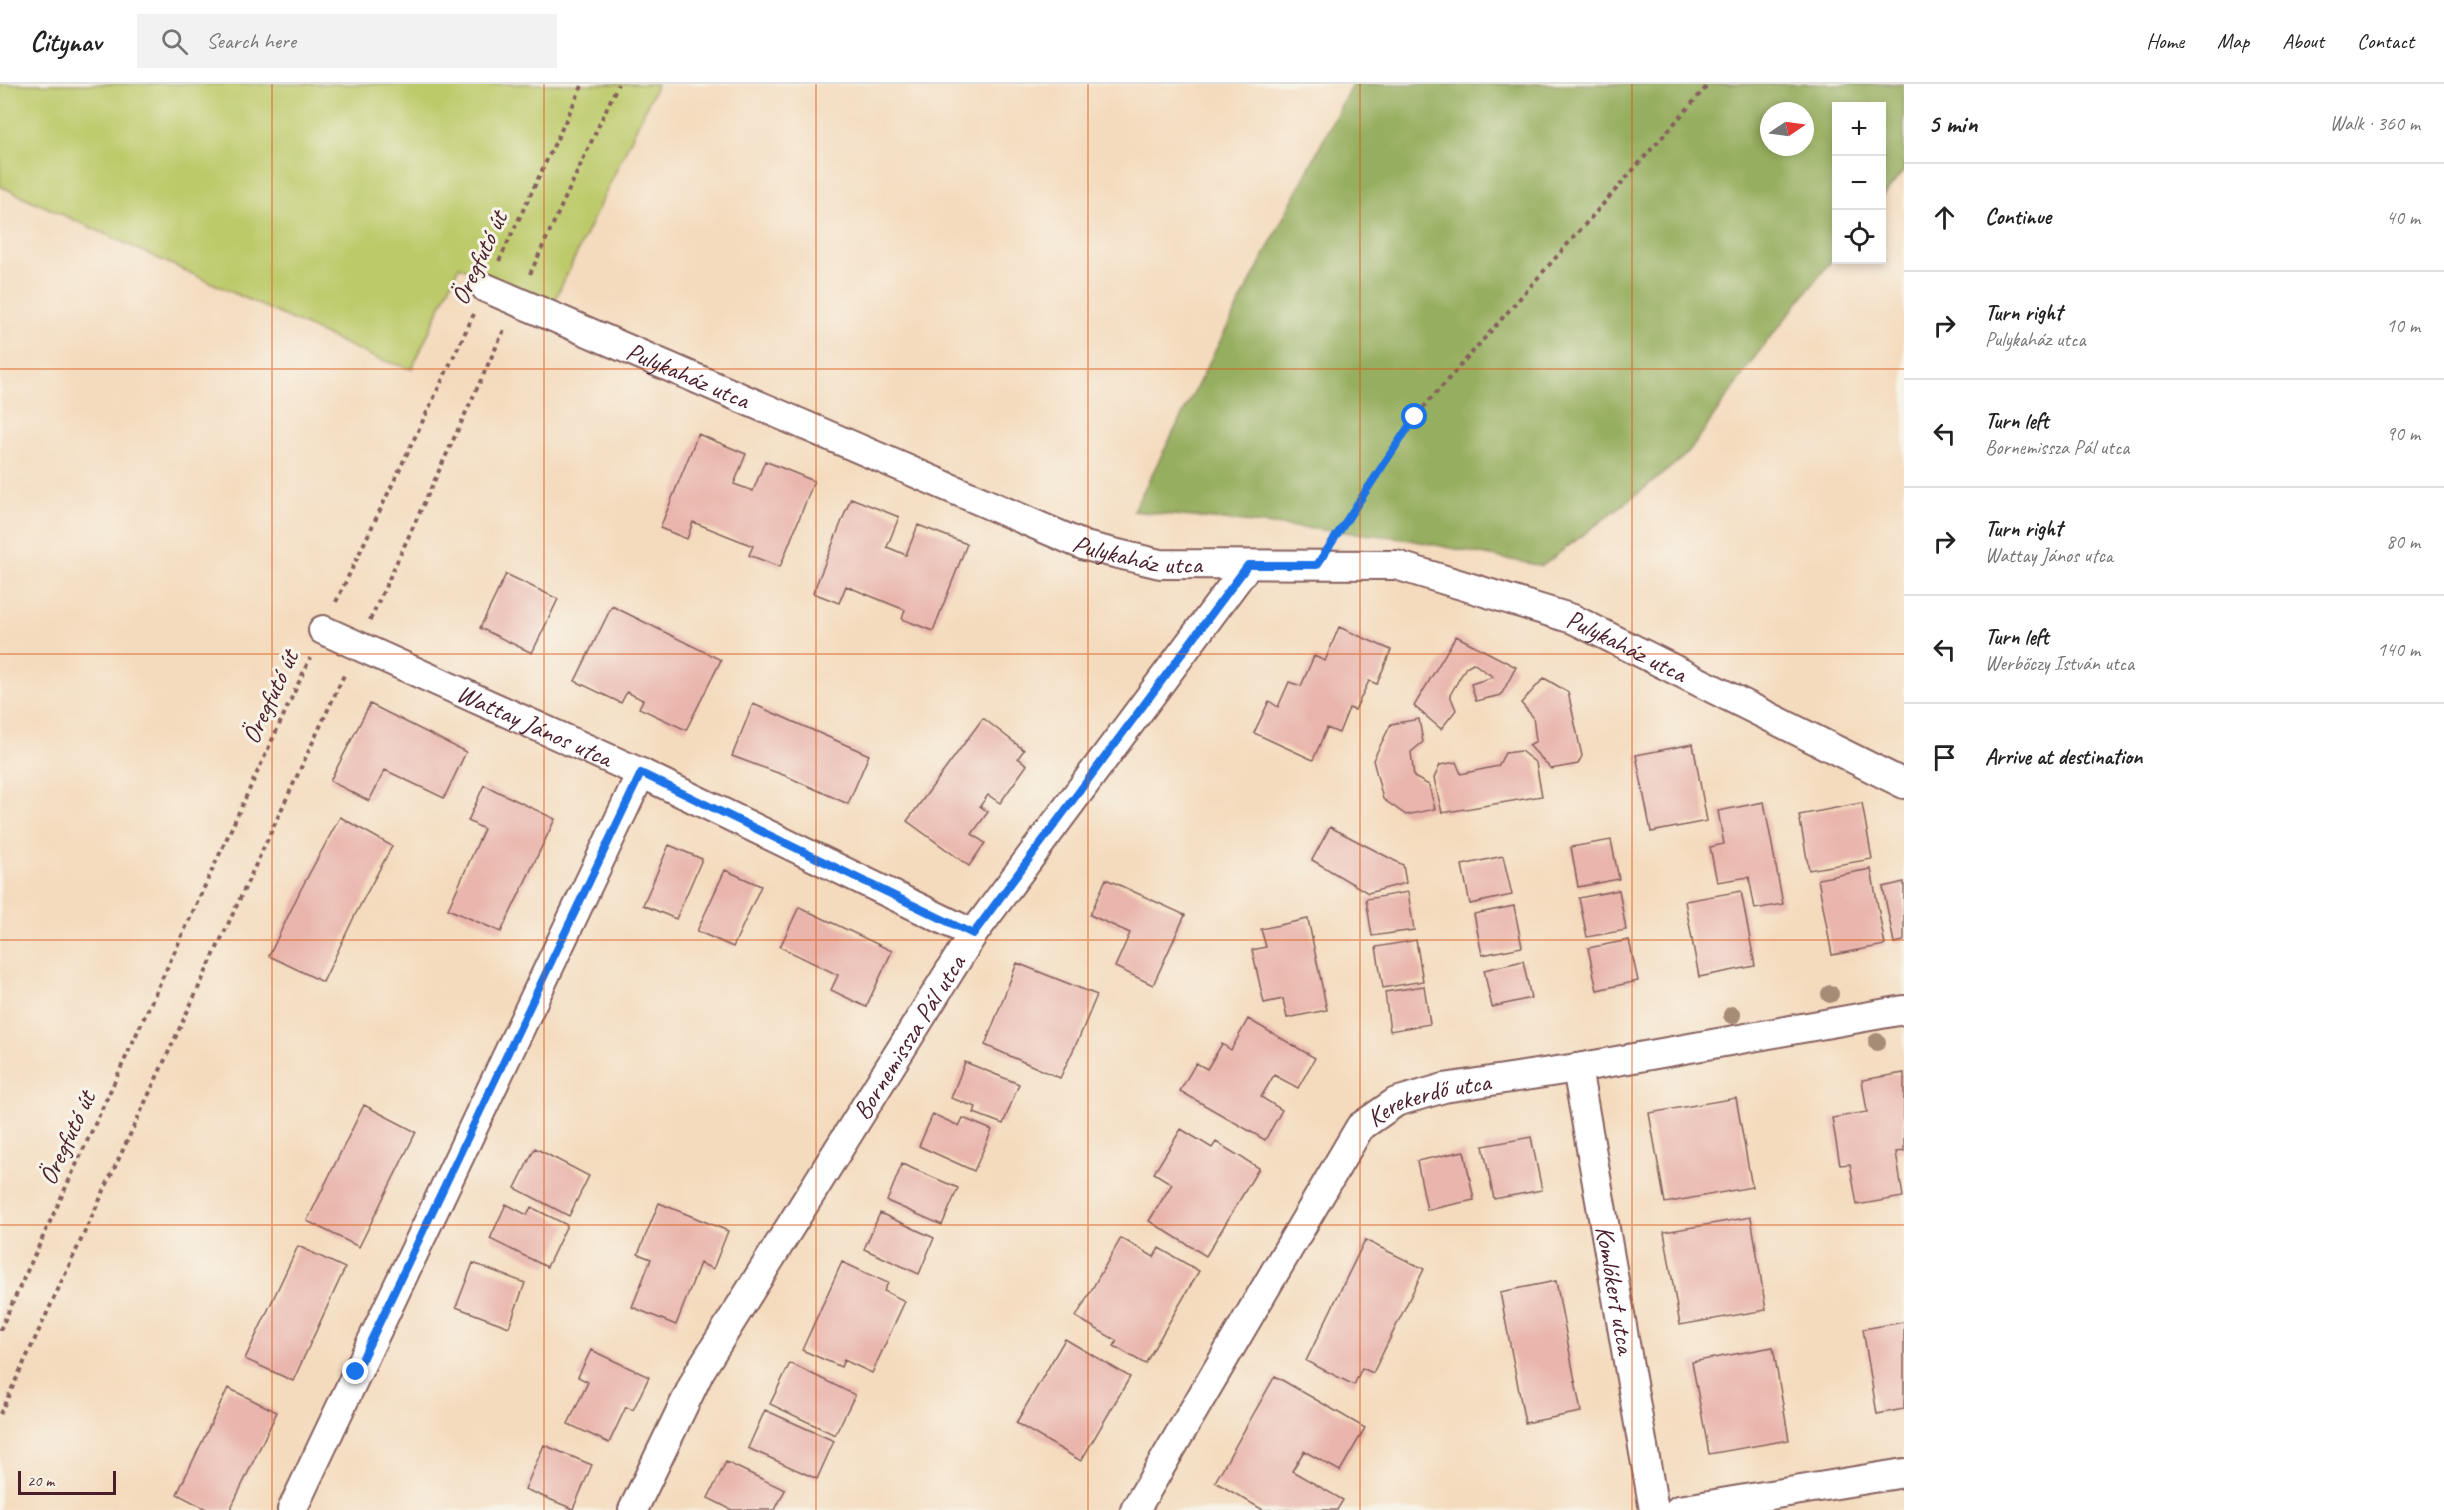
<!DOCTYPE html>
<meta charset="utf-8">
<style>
body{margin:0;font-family:Caveat,sans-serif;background:#f2f2f2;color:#222}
.controls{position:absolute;right:18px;top:18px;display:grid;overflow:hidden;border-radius:0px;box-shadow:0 3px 9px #0003}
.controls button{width:54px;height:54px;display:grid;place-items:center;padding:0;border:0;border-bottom:2px solid #e0e0e0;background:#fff;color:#222;font:30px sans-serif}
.compass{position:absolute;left:1760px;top:18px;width:54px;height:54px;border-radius:50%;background:#fff;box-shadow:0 3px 9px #0003;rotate:77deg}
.scale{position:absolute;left:18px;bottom:15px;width:98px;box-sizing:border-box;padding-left:6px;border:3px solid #4a1f2b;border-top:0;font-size:16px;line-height:21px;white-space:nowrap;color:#4a1f2b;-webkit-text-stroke:4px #f7f3e8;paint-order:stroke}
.stop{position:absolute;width:18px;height:18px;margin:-14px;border:4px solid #1a73e8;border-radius:50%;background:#fff}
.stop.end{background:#1a73e8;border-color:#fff;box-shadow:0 2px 6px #0008}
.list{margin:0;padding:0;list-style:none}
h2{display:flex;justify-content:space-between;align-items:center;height:78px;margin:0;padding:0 24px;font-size:26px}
h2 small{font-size:20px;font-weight:400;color:#767676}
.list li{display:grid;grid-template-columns:39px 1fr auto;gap:18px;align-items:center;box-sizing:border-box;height:108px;padding:0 24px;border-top:2px solid #e0e0e0}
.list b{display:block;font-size:22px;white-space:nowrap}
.list p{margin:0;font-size:20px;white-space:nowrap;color:#767676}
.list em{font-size:20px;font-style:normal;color:#767676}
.icon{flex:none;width:33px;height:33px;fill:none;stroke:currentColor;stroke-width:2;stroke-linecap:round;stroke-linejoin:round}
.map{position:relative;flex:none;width:1904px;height:1426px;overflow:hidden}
header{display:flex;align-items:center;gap:36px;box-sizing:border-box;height:84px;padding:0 30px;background:#fff;border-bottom:2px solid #e0e0e0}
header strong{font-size:28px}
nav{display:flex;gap:33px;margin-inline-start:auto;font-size:21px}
.search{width:420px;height:54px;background:#f2f2f2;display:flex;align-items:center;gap:15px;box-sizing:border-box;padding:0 21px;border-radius:0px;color:#767676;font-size:22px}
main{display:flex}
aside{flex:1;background:#fff}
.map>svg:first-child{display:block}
</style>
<header>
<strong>Citynav</strong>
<div class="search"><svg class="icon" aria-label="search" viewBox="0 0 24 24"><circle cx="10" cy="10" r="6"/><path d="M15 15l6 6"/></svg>Search here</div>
<nav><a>Home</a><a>Map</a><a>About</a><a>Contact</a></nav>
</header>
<main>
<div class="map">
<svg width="1904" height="1426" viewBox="0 0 1904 1426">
<rect width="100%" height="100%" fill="#f7f3e8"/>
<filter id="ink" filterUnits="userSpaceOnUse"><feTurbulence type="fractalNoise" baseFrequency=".0167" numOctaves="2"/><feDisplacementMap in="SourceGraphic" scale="12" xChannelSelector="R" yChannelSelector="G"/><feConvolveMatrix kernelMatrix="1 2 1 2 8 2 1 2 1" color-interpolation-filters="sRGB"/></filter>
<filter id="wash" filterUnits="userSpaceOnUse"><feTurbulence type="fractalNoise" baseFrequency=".008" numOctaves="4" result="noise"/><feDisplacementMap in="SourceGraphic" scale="24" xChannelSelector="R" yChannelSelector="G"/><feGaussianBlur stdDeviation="1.35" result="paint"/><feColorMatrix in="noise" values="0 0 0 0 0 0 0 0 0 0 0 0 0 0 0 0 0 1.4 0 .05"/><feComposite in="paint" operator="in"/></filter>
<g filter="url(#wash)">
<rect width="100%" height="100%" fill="#f4dbbe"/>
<path fill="#bdca6b" stroke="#84744b" stroke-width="1.5" d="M0,0H657L551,224L459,182L412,285L378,275L0,102Z"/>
<path fill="#96ae5f" stroke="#706645" stroke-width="1.5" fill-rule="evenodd" d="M1352,0H1904V86L1882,114V22H1836V171L1757,270L1689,368L1658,394L1542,482L1395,453L1133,427ZM1769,27H1805V63H1769Z"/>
<g id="blocks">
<path fill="#e9b5ac" d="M698,350L746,370L734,400L753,407L765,377L814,397L780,483L749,471L753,462L693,438L687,455L660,444Z
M851,414L899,433L887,463L906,471L918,441L967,460L933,547L902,535L905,526L846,502L839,519L813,509Z
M506,490L558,515L532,569L480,544Z
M612,522L721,576L686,646L639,624L643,616L627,608L621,619L575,597Z
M1339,543L1391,566L1377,600L1369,597L1355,626L1349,624L1339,649L1327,644L1313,676L1254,649L1269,617L1278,623L1289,598L1301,602L1314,572L1325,577Z
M1456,552L1516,583L1501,611L1476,617L1471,600L1493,593L1473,579L1466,583L1450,611L1456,626L1441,645L1414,622Z
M1544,594L1568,608L1582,672L1578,680L1551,685L1529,661L1536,657L1533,633L1521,619Z
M370,620L466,668L444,714L385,686L369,717L330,697Z
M753,620L869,671L848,720L786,692L732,672Z
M983,634L1024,666L1018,674L1027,681L1000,719L988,711L980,722L988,728L972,750L985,759L969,782L907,737Z
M1419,635L1423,658L1411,668L1414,693L1429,701L1435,725L1406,731L1383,715L1373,676L1391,640Z
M1693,660L1707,737L1651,748L1636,671Z
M1521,667L1536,679L1542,712L1442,729L1434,694L1440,681L1456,678L1461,690L1498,682L1505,669Z
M484,701L555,735L501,848L448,825L484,745L468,737Z
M1764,718L1783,820L1755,825L1749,793L1717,798L1710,763L1724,760L1718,727Z
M1862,719L1872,775L1809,786L1799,731Z
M340,733L392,762L355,831L323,898L269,872L301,805Z
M1330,743L1403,781L1406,799L1368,809L1312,776Z
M1611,756L1619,795L1578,803L1571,763Z
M669,761L702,775L676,835L643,821Z
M1503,772L1512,811L1470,820L1462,781Z
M1871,785L1885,861L1832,871L1818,795Z
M725,786L761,802L733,863L697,847Z
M1106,795L1185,831L1153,901L1115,883L1130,849L1090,831Z
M1904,798V857L1894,859L1883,803Z
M1619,806L1626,846L1587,853L1579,814Z
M1741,807L1755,882L1699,893L1685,817Z
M1408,808L1414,846L1372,852L1366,815Z
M1514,822L1522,863L1482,871L1474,830Z
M799,823L892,867L866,923L831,906L838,891L780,863Z
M1308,835L1327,926L1287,934L1283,915L1264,919L1252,866L1266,863L1261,845Z
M1416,856L1423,897L1383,904L1376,863Z
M1629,856L1638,897L1597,906L1588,864Z
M1523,877L1531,914L1492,923L1484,886Z
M1017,879L1097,911L1079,954L1060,994L985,961Z
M1424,902L1430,940L1390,947L1385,908Z
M1248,935L1315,974L1298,1004L1274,991L1261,1013L1282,1026L1265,1056L1180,1007L1196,979L1207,985L1222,960L1231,966Z
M965,978L1019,1000L1003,1040L974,1029L976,1023L951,1014Z
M1904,989V1067L1896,1068L1903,1113L1857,1121L1850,1080L1840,1081L1832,1034L1867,1028L1862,996Z
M1736,1014L1752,1103L1665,1119L1649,1029Z
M364,1021L416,1048L359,1163L307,1137Z
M933,1030L959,1042L963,1034L992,1046L974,1087L919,1062Z
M1181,1045L1212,1064L1216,1058L1259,1084L1206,1172L1149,1137L1172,1100L1154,1089Z
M1531,1053L1542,1106L1494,1115L1483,1062Z
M535,1064L589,1092L569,1132L515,1104Z
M1464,1067L1474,1116L1427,1126L1417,1077Z
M902,1080L958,1104L942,1141L887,1117Z
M659,1119L728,1147L713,1185L700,1179L676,1241L632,1223L651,1175L638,1170Z
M506,1120L527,1131L531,1123L567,1141L547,1183L490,1155Z
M880,1129L934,1154L919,1190L864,1165Z
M1751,1133L1766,1226L1680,1241L1664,1148Z
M1121,1154L1154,1173L1159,1164L1199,1187L1145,1280L1114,1262L1117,1257L1076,1233Z
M1365,1156L1424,1185L1373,1289L1362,1284L1354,1301L1306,1277Z
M298,1162L345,1184L293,1297L245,1275Z
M842,1178L888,1199L884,1207L905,1217L872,1289L844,1276L841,1283L802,1266Z
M473,1179L525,1199L509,1243L456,1223Z
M1556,1197L1581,1328L1525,1339L1500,1208Z
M1904,1238V1325L1877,1330L1863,1245Z
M1065,1255L1130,1293L1081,1377L1016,1339Z
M1773,1263L1789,1356L1709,1370L1692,1278Z
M591,1266L649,1293L633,1326L626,1323L609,1359L568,1340L588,1298L578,1293Z
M790,1279L855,1311L835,1351L770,1320Z
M1275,1292L1365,1344L1340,1387L1304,1367L1292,1387L1343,1416L1337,1426H1263L1215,1398Z
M228,1304L277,1328L230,1426H208L177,1410Z
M765,1326L834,1357L817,1395L748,1364Z
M544,1361L592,1381L573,1425L525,1405Z
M726,1378L785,1406L775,1426H732L708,1414Z"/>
</g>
</g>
<g filter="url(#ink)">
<use href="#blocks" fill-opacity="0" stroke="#86615e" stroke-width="1.5"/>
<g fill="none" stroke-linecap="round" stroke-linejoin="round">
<g stroke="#86615e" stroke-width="32">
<g id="minor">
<path id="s1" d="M486,204L1085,462L1160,480L1396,481L1573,535L1904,700"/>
<path id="s2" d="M323,546L641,689L973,850"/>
<path id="s3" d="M1577,984L1654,1426"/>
<path d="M292,1426L641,689"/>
<path id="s4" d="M633,1426L700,1287L973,850L1248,481"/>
<path id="s5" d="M1135,1426L1360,1043L1396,1018L1444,1004L1577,984L1904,926"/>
<path d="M1679,1426L1904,1389"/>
</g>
</g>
<path stroke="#86615e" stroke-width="4" stroke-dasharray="4.5 4.5" stroke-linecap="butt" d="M499,177L583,0
M530,190L618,0
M1337,450L1415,333L1709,0
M336,518L474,230
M370,536L504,246
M0,1246L310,574
M0,1330L345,589"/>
<use href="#minor" stroke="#fff" stroke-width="28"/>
</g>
<g fill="#a68b76">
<circle cx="1830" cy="910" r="9"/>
<circle cx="1732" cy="931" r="9"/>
<circle cx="1877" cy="958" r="9"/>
</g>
</g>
<g fill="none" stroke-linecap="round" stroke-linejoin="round" filter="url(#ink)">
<path stroke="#1a73e8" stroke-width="8" d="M356,1288L641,689L973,850L1248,481H1317L1415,333"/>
</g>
<path fill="none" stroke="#d8530f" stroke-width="1.5" stroke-opacity="0.55" d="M272,0V1426M544,0V1426M816,0V1426M1088,0V1426M1360,0V1426M1632,0V1426M0,285H1904M0,570H1904M0,856H1904M0,1141H1904"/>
<g text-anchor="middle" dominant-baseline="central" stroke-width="6" stroke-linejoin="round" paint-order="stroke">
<g font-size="26" fill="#4a1f2b" stroke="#f7f3e8">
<text transform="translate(479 174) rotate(-65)">Öregfutó út</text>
<text stroke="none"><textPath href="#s1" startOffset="220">Pulykaház utca</textPath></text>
<text stroke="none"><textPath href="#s1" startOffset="706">Pulykaház utca</textPath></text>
<text stroke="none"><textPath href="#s1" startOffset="1210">Pulykaház utca</textPath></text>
<text transform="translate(270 613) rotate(-65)">Öregfutó út</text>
<text stroke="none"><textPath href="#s2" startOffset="232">Wattay János utca</textPath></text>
<text stroke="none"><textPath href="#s4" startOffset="548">Bornemissza Pál utca</textPath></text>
<text stroke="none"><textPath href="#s5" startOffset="520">Kerekerdő utca</textPath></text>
<text transform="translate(67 1054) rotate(-65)">Öregfutó út</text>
<text stroke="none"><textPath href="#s3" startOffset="225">Komlókert utca</textPath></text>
</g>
</g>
</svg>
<div class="controls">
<button>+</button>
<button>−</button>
<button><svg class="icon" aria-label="locate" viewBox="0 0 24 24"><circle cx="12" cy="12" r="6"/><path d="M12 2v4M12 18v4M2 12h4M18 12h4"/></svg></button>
</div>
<svg class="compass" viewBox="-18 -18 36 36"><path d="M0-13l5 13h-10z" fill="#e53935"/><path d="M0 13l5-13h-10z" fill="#767676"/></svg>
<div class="scale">20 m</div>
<div class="stop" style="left:1415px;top:333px"></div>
<div class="stop end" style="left:356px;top:1288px"></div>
</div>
<aside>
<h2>5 min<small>Walk · 360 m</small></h2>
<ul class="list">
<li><svg class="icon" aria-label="ahead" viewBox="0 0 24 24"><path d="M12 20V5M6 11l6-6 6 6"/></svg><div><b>Continue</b></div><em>40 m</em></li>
<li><svg class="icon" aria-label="right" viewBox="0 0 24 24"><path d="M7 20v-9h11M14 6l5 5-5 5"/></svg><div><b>Turn right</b><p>Pulykaház utca</p></div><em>10 m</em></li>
<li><svg class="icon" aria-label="left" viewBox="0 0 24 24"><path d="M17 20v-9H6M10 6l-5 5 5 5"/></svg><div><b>Turn left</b><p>Bornemissza Pál utca</p></div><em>90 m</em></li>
<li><svg class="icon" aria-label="right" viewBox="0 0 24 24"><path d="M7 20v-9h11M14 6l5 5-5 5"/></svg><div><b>Turn right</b><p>Wattay János utca</p></div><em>80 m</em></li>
<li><svg class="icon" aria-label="left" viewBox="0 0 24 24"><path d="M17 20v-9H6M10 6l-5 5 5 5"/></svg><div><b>Turn left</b><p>Werbőczy István utca</p></div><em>140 m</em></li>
<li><svg class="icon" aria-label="arrive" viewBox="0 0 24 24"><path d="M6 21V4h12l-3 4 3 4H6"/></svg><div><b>Arrive at destination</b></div></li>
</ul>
</aside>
</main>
